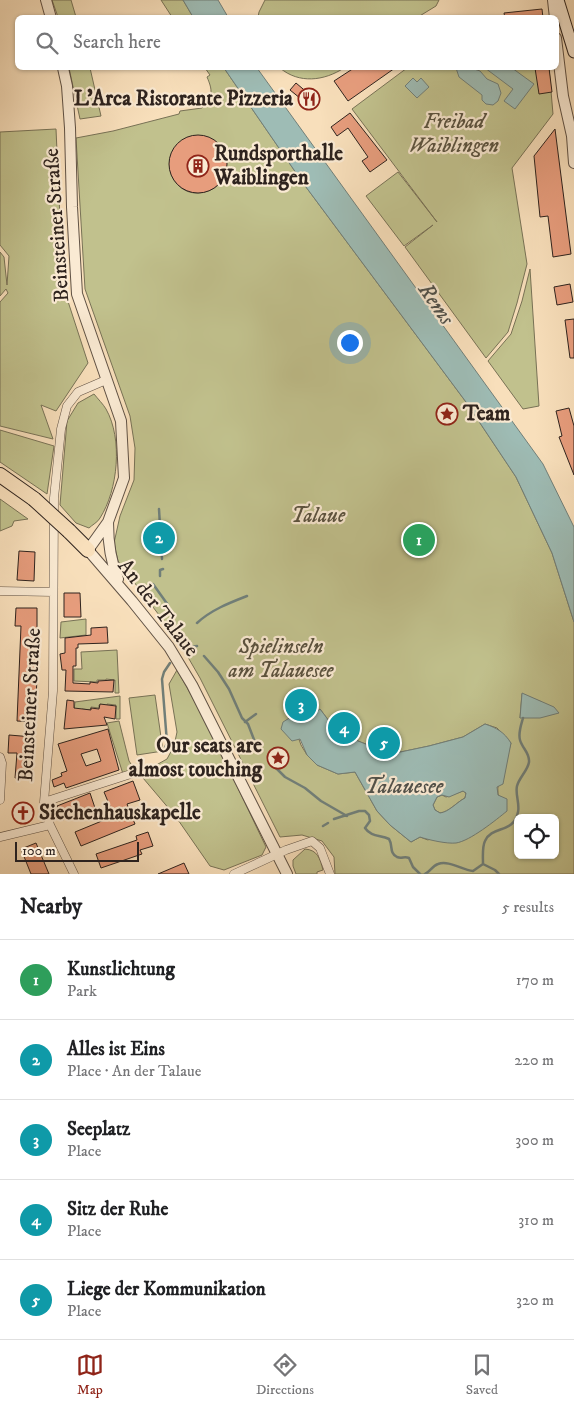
<!DOCTYPE html>
<meta charset="utf-8">
<style>
body{margin:0;font-family:"IM FELL DW Pica",serif;background:#f2f2f2;color:#202124}
.controls{position:absolute;right:15px;bottom:15px;display:grid;overflow:hidden;border-radius:8px;box-shadow:0 1px 4px #0004}
.controls button{width:45px;height:45px;display:grid;place-items:center;padding:0;border:0;border-bottom:1px solid #e0e0e0;background:#fff;color:#202124;font:25px sans-serif}
.scale{position:absolute;left:15px;bottom:12px;width:124px;box-sizing:border-box;padding-left:5px;border:2px solid #2e231e;border-top:0;font-size:14px;line-height:18px;white-space:nowrap;color:#2e231e;-webkit-text-stroke:4px #faead3;paint-order:stroke}
.you{position:absolute;left:349px;top:342px;width:18px;height:18px;margin:-12px;border:4px solid #fff;border-radius:50%;background:#1a73e8;box-shadow:0 0 0 8px #1a73e833}
.badge{display:grid;place-items:center;width:32px;height:32px;border-radius:50%;background:#8f2418;color:#fff;font-size:16px;font-weight:700}
.pin{position:absolute;translate:-50% -50%;border:2px solid #fff;box-shadow:0 1px 5px #0006}
.list{margin:0;padding:0;list-style:none}
h2{display:flex;justify-content:space-between;align-items:center;height:65px;margin:0;padding:0 20px;font-size:21px}
h2 small{font-size:16px;font-weight:400;color:#757577}
.list li{display:grid;grid-template-columns:32px 1fr auto;gap:15px;align-items:center;box-sizing:border-box;height:80px;padding:0 20px;border-top:1px solid #e0e0e0}
.list b{display:block;font-size:19px;white-space:nowrap}
.list p{margin:0;font-size:16px;white-space:nowrap;color:#757577}
.list em{font-size:16px;font-style:normal;color:#757577}
.icon{flex:none;width:28px;height:28px;fill:none;stroke:currentColor;stroke-width:2;stroke-linecap:round;stroke-linejoin:round}
.map{position:relative;flex:none;width:574px;height:874px;overflow:hidden}
.search{position:absolute;background:#fff;box-shadow:0 1px 4px #0004;left:15px;right:15px;top:15px;height:55px;display:flex;align-items:center;gap:12px;box-sizing:border-box;padding:0 18px;border-radius:8px;color:#757577;font-size:19px}
.sheet{height:465px;background:#fff}
nav{display:flex;justify-content:space-around;align-items:center;box-sizing:border-box;height:70px;border-top:1px solid #e0e0e0;background:#fff;font-size:14px;color:#757577}
nav a{display:grid;justify-items:center;gap:2px}
nav .on{color:#8f2418}
.map>svg:first-child{display:block}
</style>
<div class="map">
<svg width="574" height="874" viewBox="0 0 574 874">
<rect width="100%" height="100%" fill="#f8dfbb"/>
<filter id="stains"><feTurbulence type="fractalNoise" baseFrequency=".004" numOctaves="4"/><feColorMatrix values="0 0 0 0 .2 0 0 0 0 .09 0 0 0 0 .02 0 0 0 .5 -.17"/></filter>
<radialGradient id="worn" r=".72"><stop offset=".6" stop-color="#630" stop-opacity="0"/><stop offset="1" stop-color="#630" stop-opacity=".3"/></radialGradient>
<path fill="#c1c18d" stroke="#787256" fill-rule="evenodd" d="M52,0H71L76,17H58Z
M161,0H183L193,17H172Z
M265,0H439L436,6L418,17H258L259,12Z
M69,68H90L101,116L80,119Z
M205,68H224L303,183L466,402L516,477L552,553L574,622V874H335L334,857L322,841L302,835L280,837L200,678L178,640L118,561L114,543L120,516L134,480L135,448L130,416L85,289L76,138L113,131L179,114L180,111L202,108C213,96 213,91 207,77L210,75ZM195,136C214,137 230,149 226,170C225,179 218,187 210,190C172,207 150,148 195,136ZM522,694L542,702L520,718ZM320,709L332,725L344,734L358,741L391,754L429,746L463,737L485,724L497,728L511,743C507,760 496,778 498,795L501,797L428,840L420,837L411,842L390,825L377,811L355,772L338,774L317,765L307,755L301,745L291,717C303,718 310,717 320,709ZM518,818H555V855H518Z
M280,68H344C324,81 299,84 280,68Z
M407,68H549L553,114L512,168L527,264L517,303L508,332L486,358L405,247L433,225L404,246L366,196L398,172L437,222L352,109Z
M56,129L63,286L88,363L56,411L41,405L53,439L0,426V302L8,293L6,289L0,296V252L4,257L7,285L9,256L0,245V132Z
M530,269L539,406L523,409L488,361L511,334L522,301Z
M94,394C98,399 103,404 106,409C123,439 118,490 100,518C98,522 92,525 89,528L76,523L60,505L67,421L78,403Z
M0,430L54,446L47,494L0,462Z
M0,499L28,519L14,521L12,526L0,531Z
M86,619V635L60,638L61,622Z
M117,650L119,693H115V680L106,679V680H97V682L74,681V669H82L81,652Z
M177,670L206,721L266,847L262,855L224,870L210,866L176,817L143,778L142,773L167,759L174,746L177,732L169,684Z
M155,695L163,751L137,755L129,698Z
M120,696V719H116V705L107,704V706L99,705V708L91,707L90,710L82,709L81,711H74L75,702Z
M119,721L129,761L133,767L131,771L123,774L107,723Z
M463,791L466,793L465,798C457,802 449,812 440,813L435,810L433,805L437,797L442,795L446,797Z
M305,849C318,850 320,859 323,870L317,872V874H296L293,866V860Z"/>
<path fill="#9ebcb5" stroke="#717f79" fill-rule="evenodd" d="M183,0H218L228,17H193Z
M224,68H257L543,464L574,527V622L552,553L516,477L466,402L303,183Z
M456,68H473L474,69L480,71L487,79L498,84L501,93L498,101L493,105L486,104L482,100V95L459,77Z
M485,68H512L534,84L515,109L504,101L513,89Z
M413,78L417,82L421,78L429,87L417,98L405,86Z
M522,693L554,707L559,713L540,718H520Z
M320,709L332,725L344,734L358,741L391,754L429,746L463,737L485,724C497,728 504,732 511,743L503,784L497,787L498,795L507,799V811C496,820 470,841 456,843C447,844 429,840 420,837L411,842L390,825L377,811L355,772L338,774L317,765L307,755L300,739L292,741L281,729L283,722L291,717C304,718 310,717 320,709ZM463,791L466,793L465,798C457,802 449,812 440,813L435,810L433,805L437,797L442,795L449,797Z"/>
<g fill="none" stroke-linecap="round" stroke-linejoin="round">
<path stroke="#717f79" stroke-width="2.5" d="M159,509L162,559
M160,576V570L163,569
M153,584L168,605
M197,623C211,610 229,603 247,596
M191,647L197,646
M204,656L218,672L229,689L242,718L248,724L258,750
M294,710L296,709
M290,717L291,713
M245,722L256,714
M163,753L167,743L162,679L164,672L170,663
M167,764L172,774
M273,765L285,777L305,788L321,801L347,816
M334,819L359,811H365L369,815L370,821L365,828C371,837 380,835 389,839C393,845 389,853 397,857C402,859 404,856 409,858L413,867L420,874
M323,826L328,823
M483,864C483,856 482,847 485,841C492,825 514,834 518,812C520,804 515,794 517,786C519,778 528,770 529,762C530,753 522,748 520,740C518,733 521,725 523,718
M483,864L495,870L499,874
M425,874C430,872 432,866 438,864C449,860 462,870 473,871L483,864"/>
</g>
<path fill="#e79d7d" stroke="#2e231e" fill-rule="evenodd" d="M542,9L543,18H505L504,13Z
M354,68H395L348,101L334,81Z
M535,68H549L552,92L539,94Z
M296,83L316,100L311,107L290,90Z
M350,113L387,160L370,172L362,161L368,157L348,128L337,136L331,127Z
M555,129L571,254L553,257L548,216L540,217L534,156Z
M169 164a29 29 0 1 1 58 0a29 29 0 1 1-58 0Z
M570,284L573,302L557,305L554,287Z
M574,319V358H570L565,320Z
M569,408L574,426V475L559,437L562,436L556,411Z
M19,551L35,552L34,581L17,580Z
M64,593H80L81,617H64Z
M16,608H37V633H39L35,722L17,721L21,626H15Z
M107,627L108,643L78,644V648H76V666H73V683L90,684V682L98,683V681L114,680L113,692L65,691L66,670H62L60,654L65,653V638L91,635V628Z
M67,700L74,701V708L91,710V708L99,709L100,704L116,706L115,719L104,717L107,725L64,729Z
M108,729L119,770L66,788L64,783L54,787L52,780L62,776L61,773L67,771L58,744ZM97,749L101,761L86,766L81,754Z
M9,735L33,737L32,779L15,778L17,753H8Z
M133,781L140,800L127,804L135,824L81,846L75,832L114,816L104,792Z
M90,793L95,808L63,820L57,806Z
M17,805L33,814L29,821L13,813Z
M148,832L153,846L140,850L142,854L101,868L96,854L137,840L136,836Z
M36,843L49,874H31L21,849Z
M184,863L189,874H158Z"/>
<g fill="none" stroke-linecap="round" stroke-linejoin="round">
<g stroke="#605245" stroke-width="9">
<path id="minor" d="M0,591L53,592
M0,757L2,763L0,800
M44,802L137,772
M0,837L50,825
M74,874L50,825L44,802L53,691L54,498L61,429L67,406L78,392L106,380
M234,874L286,850L312,841L320,848L330,874"/>
</g>
<g stroke="#605245" stroke-width="12">
<path id="tertiary" d="M46,0L51,18
M553,0L555,18
M556,38L563,96L572,136L574,163
M63,68L67,86L70,128L72,207L77,294L121,421L124,478L108,522L88,550L132,601L169,647L192,685L287,874
M108,522C108,543 110,560 118,579"/>
</g>
<g stroke="#2e231e" stroke-width="13">
<path id="secondary" d="M558,0L574,52"/>
</g>
<g stroke="#2e231e" stroke-width="16">
<path id="trunk" d="M0,475L34,499
M69,531L88,550"/>
</g>
<use href="#minor" stroke="#faead3" stroke-width="8"/>
<use href="#tertiary" stroke="#faead3" stroke-width="10"/>
<use href="#secondary" stroke="#faead3" stroke-width="11"/>
<use href="#trunk" stroke="#f8dfbb" stroke-width="14"/>
<g stroke="#2e231e" stroke-width="16" stroke-linecap="butt">
<path id="trunk-bridge" d="M34,499L69,531"/>
</g>
<use href="#trunk-bridge" stroke="#f8dfbb" stroke-width="14"/>
</g>
<defs>
<g id="restaurant-ring" transform="scale(1.125)"><circle r="9.5" fill="#faead3" stroke="#8f2418" stroke-width="1.5"/><path d="M-5-6h1v4h1v-4h1v4h1v-4h1v5L-1.5 .5V6h-2V.5L-5-1ZM5-6V6H3V1.5H1.5Q1.5-4 5-6Z" fill="#8f2418"/></g>
<g id="building-ring" transform="scale(1.125)"><circle r="9.5" fill="#faead3" stroke="#8f2418" stroke-width="1.5"/><path d="M-4-6H4V6H1V3H-1V6H-4ZM-2.5-4.3h1.7v1.8h-1.7ZM.8-4.3h1.7v1.8H.8ZM-2.5-1h1.7V.8h-1.7ZM.8-1h1.7V.8H.8Z" fill="#8f2418"/></g>
<g id="sight-ring" transform="scale(1.125)"><circle r="9.5" fill="#faead3" stroke="#8f2418" stroke-width="1.5"/><path d="M0-6L1.8-2.2L6-1.7L2.9 1.2L3.7 5.4L0 3.3L-3.7 5.4L-2.9 1.2L-6-1.7L-1.8-2.2Z" fill="#8f2418"/></g>
<g id="church-ring" transform="scale(1.125)"><circle r="9.5" fill="#faead3" stroke="#8f2418" stroke-width="1.5"/><path d="M-1.2-6h2.4v3.5h3.3v2.4h-3.3V6h-2.4V-.1h-3.3v-2.4h3.3Z" fill="#8f2418"/></g>
</defs>
<g fill-rule="evenodd">
<use href="#restaurant-ring" x="309" y="99"/>
<use href="#building-ring" x="198" y="166"/>
<use href="#sight-ring" x="447" y="414"/>
<use href="#sight-ring" x="278" y="758"/>
<use href="#church-ring" x="23" y="813"/>
</g>
<g text-anchor="middle" dominant-baseline="central" stroke-width="4.5" stroke-linejoin="round" paint-order="stroke">
<g font-size="21" font-weight="bold" fill="#2e231e" stroke="#faead3" text-anchor="start">
<text x="293" y="99" text-anchor="end">L'Arca Ristorante Pizzeria</text>
<text x="214" y="154">Rundsporthalle<tspan x="214" dy="24">Waiblingen</tspan></text>
<text x="463" y="414">Team</text>
<text x="262" y="746" text-anchor="end">Our seats are<tspan x="262" dy="24">almost touching</tspan></text>
<text x="39" y="813">Siechenhauskapelle</text>
</g>
<g font-size="21" font-style="italic" fill="#5a523f" stroke="#faead3">
<text x="454" y="122">Freibad<tspan x="454" dy="24">Waiblingen</tspan></text>
<text x="318" y="516">Talaue</text>
<text x="281" y="647">Spielinseln<tspan x="281" dy="24">am Talauesee</tspan></text>
</g>
<g font-size="21" fill="#2e231e" stroke="#faead3">
<text transform="translate(57 225) rotate(-94)">Beinsteiner Straße</text>
<text transform="translate(158 608) rotate(52)">An der Talaue</text>
<text transform="translate(30 705) rotate(-87)">Beinsteiner Straße</text>
</g>
<g font-size="22" font-style="italic" fill="#50514b" stroke="#faead3">
<text transform="translate(436 304) rotate(55)">Rems</text>
<text x="404" y="786">Talauesee</text>
</g>
</g>
<rect width="100%" height="100%" filter="url(#stains)"/>
<rect width="100%" height="100%" fill="url(#worn)"/>
</svg>
<div class="controls">
<button><svg class="icon" aria-label="locate" viewBox="0 0 24 24"><circle cx="12" cy="12" r="6"/><path d="M12 2v4M12 18v4M2 12h4M18 12h4"/></svg></button>
</div>
<div class="scale">100 m</div>
<div class="you"></div>
<div class="pin badge" style="left:419px;top:540px;background:#2e9e5b">1</div>
<div class="pin badge" style="left:159px;top:538px;background:#0f9aa8">2</div>
<div class="pin badge" style="left:301px;top:705px;background:#0f9aa8">3</div>
<div class="pin badge" style="left:344px;top:728px;background:#0f9aa8">4</div>
<div class="pin badge" style="left:384px;top:743px;background:#0f9aa8">5</div>
<div class="search"><svg class="icon" aria-label="search" viewBox="0 0 24 24"><circle cx="10" cy="10" r="6"/><path d="M15 15l6 6"/></svg>Search here</div>
</div>
<section class="sheet">
<h2>Nearby<small>5 results</small></h2>
<ul class="list">
<li><span class="badge" style="background:#2e9e5b">1</span><div><b>Kunstlichtung</b><p>Park</p></div><em>170 m</em></li>
<li><span class="badge" style="background:#0f9aa8">2</span><div><b>Alles ist Eins</b><p>Place · An der Talaue</p></div><em>220 m</em></li>
<li><span class="badge" style="background:#0f9aa8">3</span><div><b>Seeplatz</b><p>Place</p></div><em>300 m</em></li>
<li><span class="badge" style="background:#0f9aa8">4</span><div><b>Sitz der Ruhe</b><p>Place</p></div><em>310 m</em></li>
<li><span class="badge" style="background:#0f9aa8">5</span><div><b>Liege der Kommunikation</b><p>Place</p></div><em>320 m</em></li>
</ul>
</section>
<nav>
<a class="on"><svg class="icon" aria-label="map" viewBox="0 0 24 24"><path d="M3 6l6-2 6 2 6-2v14l-6 2-6-2-6 2zM9 4v14M15 6v14"/></svg>Map</a>
<a><svg class="icon" aria-label="directions" viewBox="0 0 24 24"><path d="M12 3l9 9-9 9-9-9zM9 14v-3h6M13 9l2 2-2 2"/></svg>Directions</a>
<a><svg class="icon" aria-label="saved" viewBox="0 0 24 24"><path d="M7 4h10v16l-5-4-5 4z"/></svg>Saved</a>
</nav>
